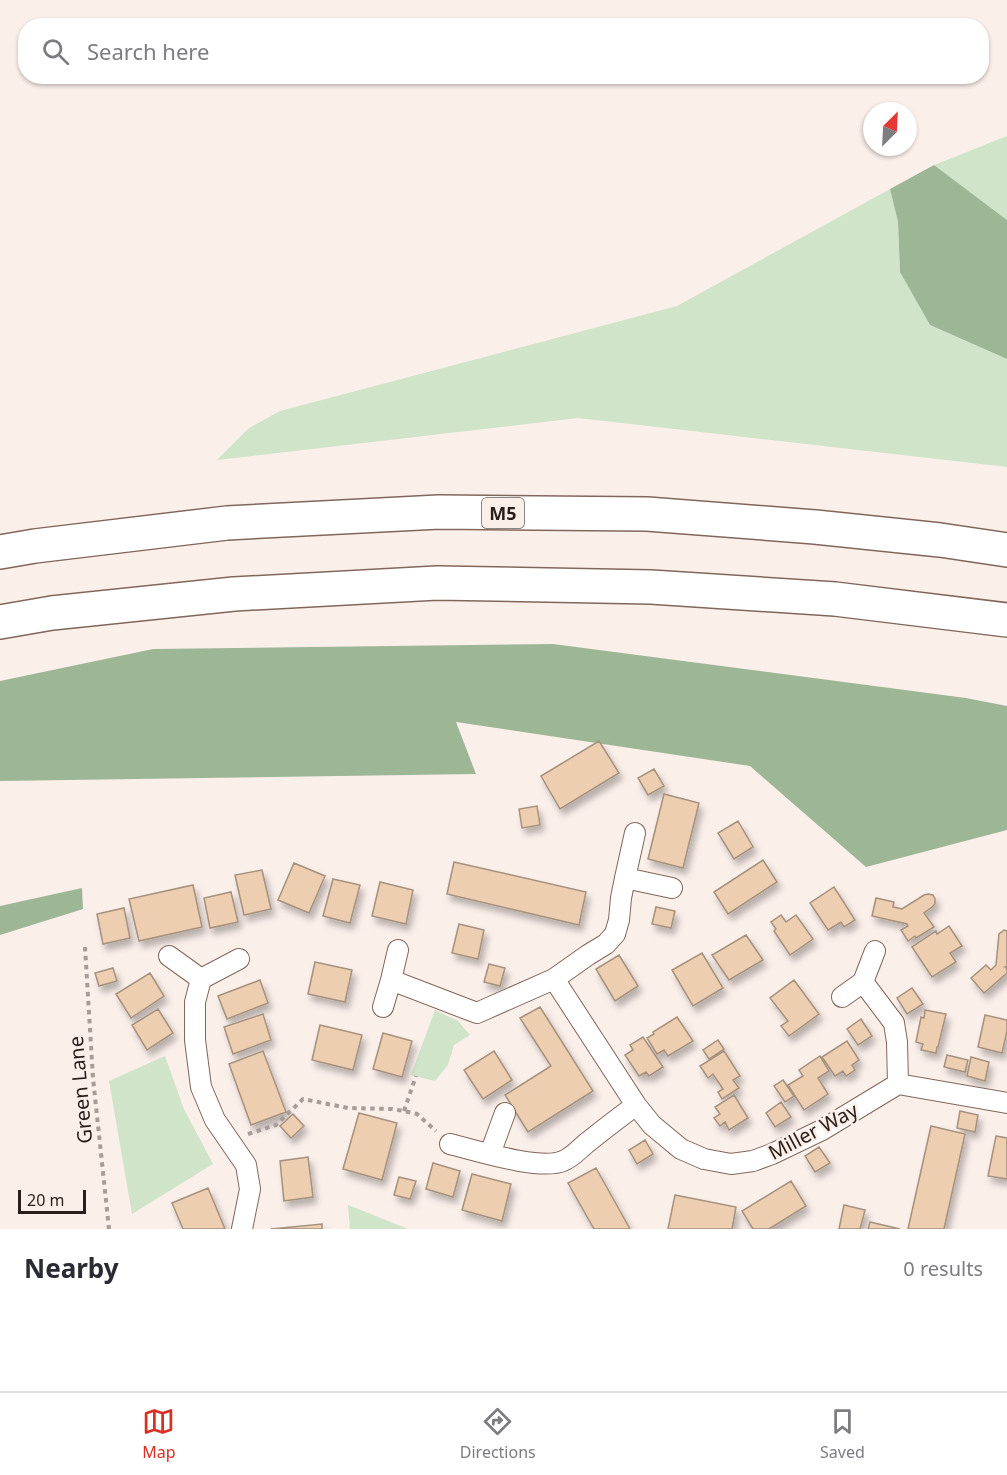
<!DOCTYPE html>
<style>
body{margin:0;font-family:"Noto Sans",sans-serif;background:#f7f7f7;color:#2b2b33}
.compass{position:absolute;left:863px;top:102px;width:54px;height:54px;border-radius:50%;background:#fff;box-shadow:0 2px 4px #0004;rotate:24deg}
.scale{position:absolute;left:18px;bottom:15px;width:68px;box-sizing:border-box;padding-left:6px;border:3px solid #291e19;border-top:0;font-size:16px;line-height:21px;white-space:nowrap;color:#291e19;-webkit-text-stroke:4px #fbefea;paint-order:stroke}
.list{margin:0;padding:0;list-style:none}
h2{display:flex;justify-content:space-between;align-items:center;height:78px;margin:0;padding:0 24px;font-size:26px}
h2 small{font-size:20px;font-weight:400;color:#7c7c81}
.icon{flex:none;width:33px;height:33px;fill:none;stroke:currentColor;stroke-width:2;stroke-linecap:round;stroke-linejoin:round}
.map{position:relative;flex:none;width:1007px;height:1229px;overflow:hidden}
.search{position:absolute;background:#fff;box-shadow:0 2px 4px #0004;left:18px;right:18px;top:18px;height:66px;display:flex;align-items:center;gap:15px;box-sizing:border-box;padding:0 21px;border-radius:24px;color:#7c7c81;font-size:22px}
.sheet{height:162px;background:#fff}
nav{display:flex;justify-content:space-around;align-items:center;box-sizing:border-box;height:84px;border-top:2px solid #e1e1e2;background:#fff;font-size:16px;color:#7c7c81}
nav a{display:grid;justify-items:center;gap:3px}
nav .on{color:#d93025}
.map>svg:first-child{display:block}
</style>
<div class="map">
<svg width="1007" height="1229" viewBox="0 0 1007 1229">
<defs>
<filter id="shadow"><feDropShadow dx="3.5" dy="6" stdDeviation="3" flood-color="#0004"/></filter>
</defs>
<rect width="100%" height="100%" fill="#fbefea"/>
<path fill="#cfe4c9" d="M1007,136V220L934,165Z
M890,189L898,222L900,272L930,325L1007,359V467L578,418L217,460L249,428L280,411L677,306Z
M435,1010L458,1021L470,1035L454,1045L448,1065L435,1081L411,1075Z
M165,1056L184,1109L213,1164L132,1214L109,1081Z
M348,1205L408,1229H350Z"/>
<path fill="#9db696" d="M934,165L1007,220V359L930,325L900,272L898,222L890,189Z
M553,644L966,698L1007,706V830L866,867L750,766L456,722L476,774L0,781V681L153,649Z
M82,888L83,909L0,935V906Z"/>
<path fill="#edceb1" stroke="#a5917d" stroke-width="1.5" filter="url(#shadow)" d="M599,741L619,773L560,809L541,776Z
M654,769L664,786L648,795L638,778Z
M664,794L699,803L683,868L648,859Z
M537,806L540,825L522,828L519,809Z
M738,821L753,847L734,859L718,833Z
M763,860L777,882L728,914L714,892Z
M454,862L586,892L579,925L447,894Z
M294,863L325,876L309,913L278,900Z
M262,870L271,909L244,915L235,875Z
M333,879L360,885L350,923L323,916Z
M380,882L413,890L406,924L372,916Z
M193,885L202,927L139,941L129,899Z
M834,887L855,920L844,927L841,922L828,930L810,903Z
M231,892L238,922L210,928L204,898Z
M928,894L933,895L935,899V904L932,907L924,913L934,927L916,938L915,936L908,941L901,930L908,926L907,924L872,916L876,898L894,902L893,907L902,909L924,895Z
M656,907L675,911L671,928L652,924Z
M124,908L130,938L103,944L97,914Z
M781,915L786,922L796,915L813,939L790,955L774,931L776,929L771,922Z
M459,924L484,930L478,959L452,953Z
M949,926L962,946L950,953L956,962L932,977L912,947L936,931L937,934Z
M1004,930L1007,931V967H1005L1007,969V973L984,993L971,978L986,965L991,970L996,965L999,934Z
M746,935L763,960L729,980L712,955Z
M702,953L723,988L693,1006L672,970Z
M619,955L638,986L615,1001L596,969Z
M315,962L352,970L345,1002L308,994Z
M489,964L505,968L500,986L484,982Z
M113,968L117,981L99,986L95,973Z
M150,973L164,996L131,1018L116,994Z
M260,980L268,1003L227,1019L218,996Z
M794,980L819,1014L789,1036L781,1026L788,1021L770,998Z
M912,988L923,1004L907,1014L897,998Z
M540,1007L593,1091L528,1132L505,1095L551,1066L520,1018Z
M158,1009L173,1033L147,1050L132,1025Z
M925,1010L946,1014L938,1047H937L936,1053L921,1050L923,1044L916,1042L921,1017L924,1018Z
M263,1014L271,1040L233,1054L224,1027Z
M985,1015L1007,1020V1031L1002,1053L978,1047Z
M677,1017L693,1041L668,1056L664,1050L657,1054L647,1038L654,1034L653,1032Z
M861,1019L872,1036L858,1045L847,1029Z
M320,1025L362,1035L353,1070L312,1060Z
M383,1033L412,1041L402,1077L373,1069Z
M643,1037L663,1067L649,1076L646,1072L639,1076L625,1055L633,1050L630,1045Z
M718,1040L724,1049L709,1059L703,1050Z
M847,1041L859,1060L852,1065L855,1070L846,1076L843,1071L835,1076L822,1057Z
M263,1051L286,1112L251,1125L229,1064Z
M494,1051L512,1080L483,1099L464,1070Z
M724,1051L740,1076L733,1080L739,1088L722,1099L718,1092L723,1089L713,1074L708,1078L700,1066Z
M947,1055L968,1060L965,1072L944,1067Z
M820,1056L829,1071L818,1078L828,1094L804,1110L788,1085L803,1076L799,1070Z
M971,1057L989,1062L985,1081L967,1076Z
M783,1080L794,1096L785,1102L774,1086Z
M734,1095L748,1118L729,1130L725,1122L720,1126L714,1118L720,1114L715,1107Z
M781,1102L791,1117L775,1127L766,1113Z
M960,1111L978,1115L975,1132L957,1128Z
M359,1113L397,1123L382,1180L343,1169Z
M293,1114L304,1126L291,1138L280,1126Z
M931,1126L965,1134L944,1229H908Z
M996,1136L1007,1138V1179L988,1176Z
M645,1140L653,1154L637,1164L629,1150Z
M819,1147L830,1163L815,1172L805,1156Z
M308,1157L313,1197L284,1201L280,1161Z
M433,1163L460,1171L453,1197L426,1189Z
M596,1168L630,1229H594L568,1183Z
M472,1174L511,1184L502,1221L462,1210Z
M399,1177L416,1181L410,1199L394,1195Z
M791,1181L806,1206L769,1229H753L742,1211Z
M208,1188L225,1229H183L172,1203Z
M675,1195L736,1207L732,1229H668Z
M844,1205L865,1210L860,1229H839Z
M870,1222L900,1229H868Z
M322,1224V1229H271Z"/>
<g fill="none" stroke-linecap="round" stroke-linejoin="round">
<g stroke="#81675b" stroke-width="22">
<path id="minor" d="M635,833L625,878L672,888
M398,950L391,980L477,1013L554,979L636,1105L652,1125L681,1149L704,1159L731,1164L753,1161L772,1154L822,1130L898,1084L1007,1103
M875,951L863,982L894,1023L897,1042L898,1084
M169,956L201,979
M239,959L201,979L195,1002V1040L201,1087L215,1120L246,1165L250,1189L242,1229
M554,979L588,955L606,944L615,934L619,920L621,898L625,878
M842,997L863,982
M383,1007L391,980
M450,1144C475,1150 540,1171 563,1161C573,1157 580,1148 588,1142C604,1129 620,1117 636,1105
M490,1154L505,1113"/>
</g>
<g stroke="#81675b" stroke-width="36">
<path id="motorway" d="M0,552L35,546L227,523L439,512L647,514L815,527L940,540L1007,550
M0,622L52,613L234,594L437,583L651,587L835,599L1007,620"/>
</g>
<path stroke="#a79c97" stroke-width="4" stroke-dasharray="4.5 4.5" stroke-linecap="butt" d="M85,947L93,1078L109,1229
M404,1111L416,1076
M248,1134L276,1125L303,1099L348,1108L392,1109L404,1111L417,1114L436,1131"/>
<use href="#minor" stroke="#fff" stroke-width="20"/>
<use href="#motorway" stroke="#fff" stroke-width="33"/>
</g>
<g text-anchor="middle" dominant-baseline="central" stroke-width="5" stroke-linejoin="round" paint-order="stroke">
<rect fill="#fbefea" stroke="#685d58" stroke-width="1.5" x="482" y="498" width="42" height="30" rx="4.5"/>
<g font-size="18" font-weight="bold" fill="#291e19">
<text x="503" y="513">M5</text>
</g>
<g font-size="20" fill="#291e19" stroke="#fbefea">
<text transform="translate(80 1090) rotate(-95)">Green Lane</text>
<text transform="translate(813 1131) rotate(-28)">Miller Way</text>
</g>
</g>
</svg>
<svg class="compass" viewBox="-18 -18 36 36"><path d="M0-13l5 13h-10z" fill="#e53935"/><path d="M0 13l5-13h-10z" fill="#7c7c81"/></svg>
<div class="scale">20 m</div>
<div class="search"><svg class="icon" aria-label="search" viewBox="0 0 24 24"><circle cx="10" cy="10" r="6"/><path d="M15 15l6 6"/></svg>Search here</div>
</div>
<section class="sheet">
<h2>Nearby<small>0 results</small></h2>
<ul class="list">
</ul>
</section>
<nav>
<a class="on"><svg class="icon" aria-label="map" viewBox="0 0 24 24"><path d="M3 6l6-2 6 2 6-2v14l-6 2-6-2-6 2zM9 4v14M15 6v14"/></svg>Map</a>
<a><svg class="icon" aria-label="directions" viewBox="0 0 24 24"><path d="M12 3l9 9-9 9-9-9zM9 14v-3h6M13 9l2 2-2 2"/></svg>Directions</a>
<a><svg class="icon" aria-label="saved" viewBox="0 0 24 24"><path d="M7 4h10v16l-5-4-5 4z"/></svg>Saved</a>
</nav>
